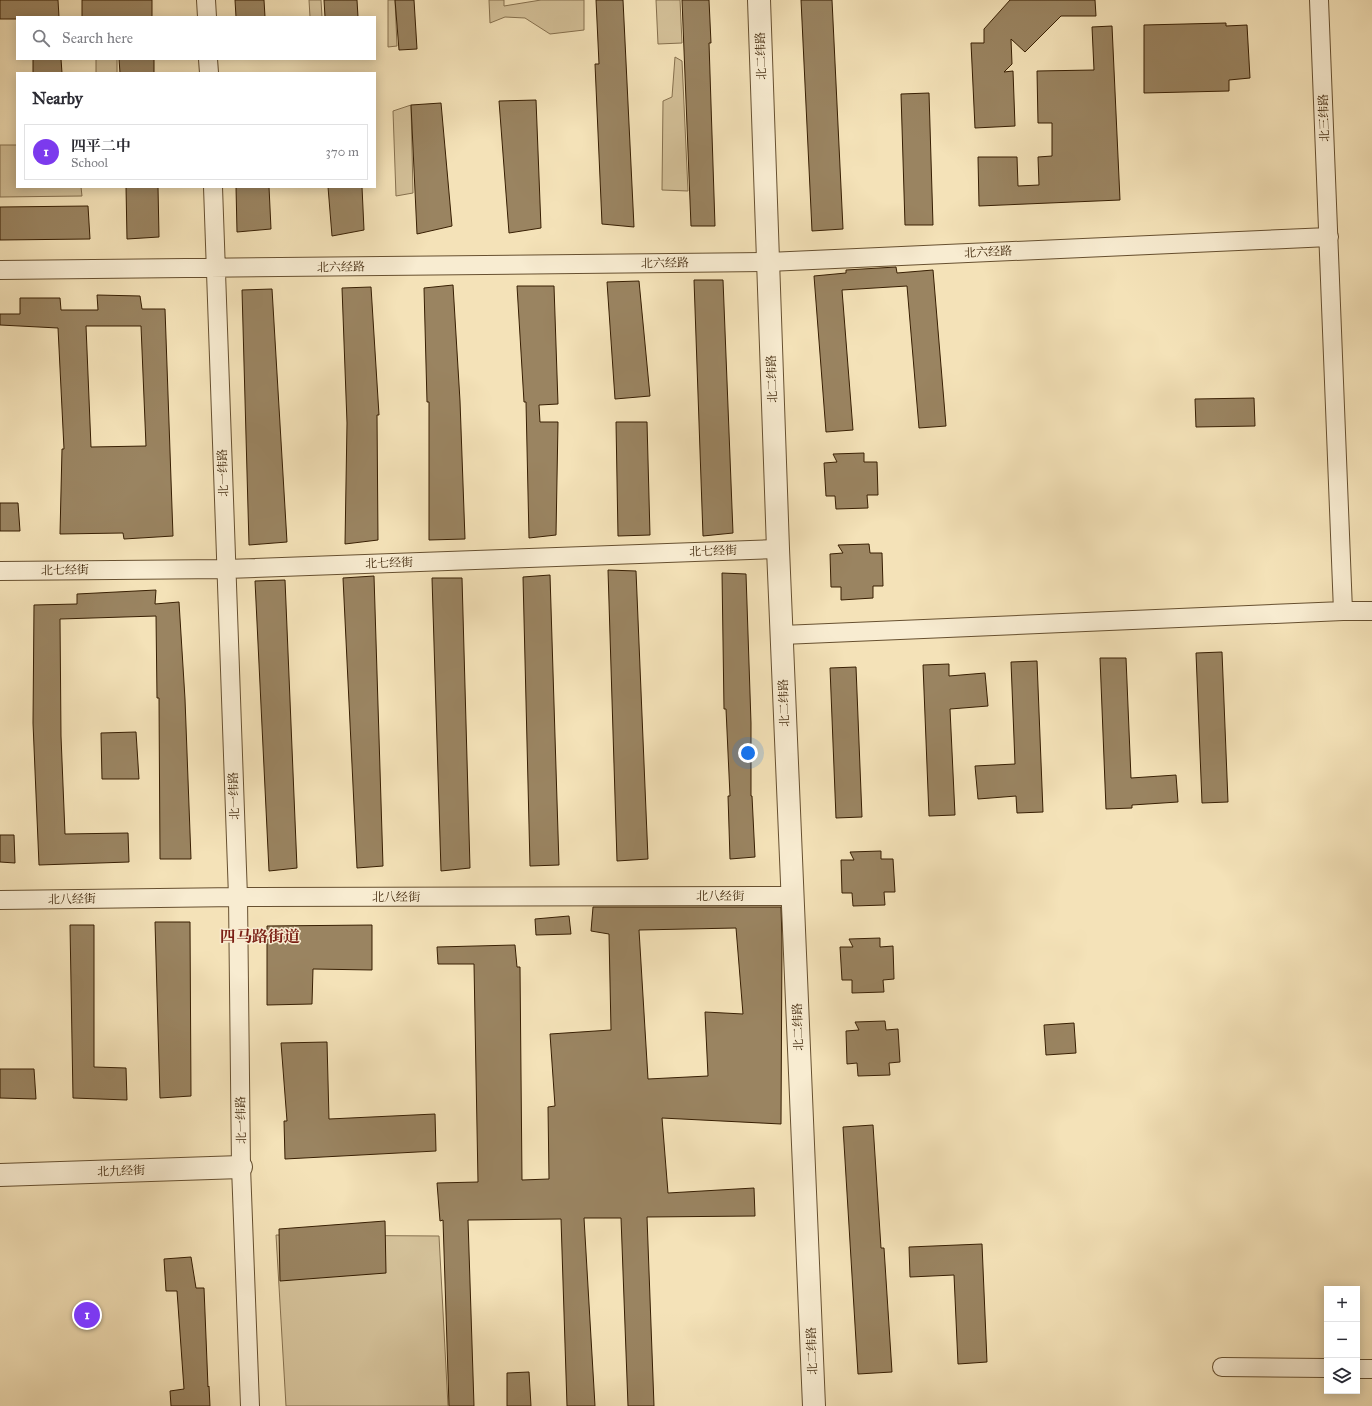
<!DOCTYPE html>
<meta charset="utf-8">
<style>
body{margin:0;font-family:"IM FELL Great Primer","Noto Serif SC",serif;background:#f7f7f7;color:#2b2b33}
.controls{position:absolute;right:12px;bottom:12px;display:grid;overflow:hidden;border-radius:0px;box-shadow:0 2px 10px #0003}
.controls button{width:36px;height:36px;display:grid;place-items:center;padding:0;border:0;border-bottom:1px solid #e1e1e2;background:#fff;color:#2b2b33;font:20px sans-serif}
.you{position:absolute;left:748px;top:753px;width:14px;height:14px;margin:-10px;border:3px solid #fff;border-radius:50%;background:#1a73e8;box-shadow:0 0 0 6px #1a73e833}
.badge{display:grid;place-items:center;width:26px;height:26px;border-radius:50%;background:#7c3aed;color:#fff;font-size:13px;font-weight:700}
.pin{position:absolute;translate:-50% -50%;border:2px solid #fff;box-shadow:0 1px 4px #0006}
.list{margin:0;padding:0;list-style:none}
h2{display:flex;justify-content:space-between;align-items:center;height:52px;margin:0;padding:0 16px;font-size:17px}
h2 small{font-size:13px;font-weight:400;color:#7c7c81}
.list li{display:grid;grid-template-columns:26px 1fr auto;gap:12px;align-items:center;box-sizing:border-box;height:56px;margin:0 8px 8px;padding:0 8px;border:1px solid #e1e1e2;border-radius:0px}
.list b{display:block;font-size:15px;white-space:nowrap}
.list p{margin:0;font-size:13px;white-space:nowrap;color:#7c7c81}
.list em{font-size:13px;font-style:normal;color:#7c7c81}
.icon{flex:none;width:22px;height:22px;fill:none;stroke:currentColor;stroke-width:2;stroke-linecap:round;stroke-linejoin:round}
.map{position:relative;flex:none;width:1372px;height:1406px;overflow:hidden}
.search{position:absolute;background:#fff;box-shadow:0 2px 10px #0003;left:16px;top:16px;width:360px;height:44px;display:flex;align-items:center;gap:10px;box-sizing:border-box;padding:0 14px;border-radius:0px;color:#7c7c81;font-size:15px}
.panel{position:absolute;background:#fff;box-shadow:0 2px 10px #0003;left:16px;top:72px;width:360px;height:116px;border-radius:0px}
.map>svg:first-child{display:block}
</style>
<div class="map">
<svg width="1372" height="1406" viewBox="0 0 1372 1406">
<rect width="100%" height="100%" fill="#f4e2b8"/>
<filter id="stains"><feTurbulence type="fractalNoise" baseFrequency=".005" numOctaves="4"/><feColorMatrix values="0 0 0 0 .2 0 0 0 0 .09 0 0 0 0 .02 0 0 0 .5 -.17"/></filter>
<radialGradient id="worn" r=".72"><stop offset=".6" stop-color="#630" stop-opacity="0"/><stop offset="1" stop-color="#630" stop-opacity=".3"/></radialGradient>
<path fill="#d4c199" stroke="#86704e" d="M309,0H321L322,17H310Z
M388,0H395L397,46L388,47Z
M489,0H504V6L541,0H584V30L550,34L525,18L505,17L490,23Z
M656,0H680L682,43L658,44Z
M675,57L682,61L688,191L662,190L663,101L672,97Z
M96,59H117V73H96Z
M411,105L413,193L396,196L393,111Z
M0,145H17V187H81L82,196L0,197Z
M276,1235L439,1236L448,1406H286Z"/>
<path fill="#9a8461" stroke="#381f03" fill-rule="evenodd" d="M0,0H58L59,17H17V19H0Z
M82,0H152V17H82Z
M235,0H264L265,17H236Z
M324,0H357L358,17H325Z
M395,0H414L417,49L399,50Z
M596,0H623L634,227L602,224L595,64H599Z
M682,0H709L711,43H709L715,226H691Z
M801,0H832L843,229L812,231Z
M1010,0H1095L1096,16H1061L1025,52L1011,39L1012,64L1004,72L1013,71L1015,126L975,128L971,43H984V29Z
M1226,23V26L1247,25L1250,78L1229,80V91L1144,93V25Z
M1112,26L1120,200L979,206L978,157H1017L1018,186L1039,185L1038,157L1052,156V123H1038L1037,71L1094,70L1092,27Z
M33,59H61L62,73H33Z
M119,59H154V73H120Z
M929,93L933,225H905L901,94Z
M536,100L541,228L509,233L499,101Z
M441,103L452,226L417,234L411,105Z
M126,187H158L159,237L127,239Z
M236,187H269L271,229L237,232Z
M328,187H362L364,230L332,236Z
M88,206L90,239L0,240V207Z
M896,267L897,273L933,270L946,426L919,428L907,286L842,290L853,430L826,432L814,276L846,273V270Z
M694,280H723L733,533L703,536Z
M639,281L650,396L615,399L607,282Z
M453,285L460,401L465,539L429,540V402H427L424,288Z
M517,286H554L558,404L539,405L540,422H558L556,535L529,538L526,402H524Z
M371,287L379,415H377L378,540L345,544L347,423L342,288Z
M272,289L287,542L249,545L242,290Z
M97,295L140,296L142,309H165L173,536L124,539L123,533L60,534L62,449H64L58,328L0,325V314H20V298H60L61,310H98ZM86,326H141L146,446L91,447Z
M1254,398L1255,426L1196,427L1195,399Z
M616,422H647L650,535L618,536Z
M864,453V462H877L878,495H867L868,508L836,509L835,496H826L824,463L837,462L833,454Z
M0,503H18L20,531H0Z
M869,544L870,553H882L883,586H873V598L841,600V587H831L830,554L843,553L838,545Z
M608,570L636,571L648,859L617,861Z
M722,573L746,574L751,723V796H752L755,857L730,859L728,796H730L726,709H724Z
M550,575L559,865L530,866L523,577Z
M374,576L383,866L357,868L343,578Z
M432,578H462L470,868L441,871Z
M285,580L297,868L269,871L255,581Z
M156,590L155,604L179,602L185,699L191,859H160L159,698H157L156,616L60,619L61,736L65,834L128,833L129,862L39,865L33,723L34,605L77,604V594Z
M1222,652L1228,802L1202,803L1196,653Z
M1100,658H1126L1131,778L1176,775L1178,802L1132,805V808L1106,809Z
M1037,661L1043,812L1017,813L1016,796L978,799L975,766L1015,764L1011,662Z
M949,664V676L985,673L988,706L950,709L955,815L929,816L923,665Z
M856,667L862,817L836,818L830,668Z
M136,732L139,779H102L101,733Z
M0,835H14L15,863L0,862Z
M881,851V859H893L895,892H884L885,905L853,906L852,893H842L841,860H854L850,852Z
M593,907H781L782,940L781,1124L662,1118L668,1193L754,1188L755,1216L647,1217L654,1406H628L621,1218H584L595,1406H567L561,1219L468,1220L474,1406H449L443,1220L440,1221L437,1183L478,1182L474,964H438L437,947L515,945L517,967H520L522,1180L549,1179L548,1107L555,1106L550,1034L611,1030L609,934L591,931ZM736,928L743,1014L705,1012L708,1076L648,1079L639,930Z
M569,916L571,934L536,935L535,919Z
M155,922H190L191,1096L160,1098Z
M70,925H94V1067L126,1068L127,1100L73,1098Z
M372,925V970L313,969L312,1004L267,1005V926Z
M880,938V947L893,946L894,979L883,980L884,992L852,993V980H842L840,947H853L849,939Z
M885,1021L886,1030L898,1029L900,1062L889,1063L890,1075L858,1076L857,1063L847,1064L846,1031L859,1030L855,1022Z
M1074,1023L1076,1053L1046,1055L1044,1025Z
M327,1042L329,1119L435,1114L436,1151L285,1159L284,1121H287L281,1043Z
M0,1069H34L36,1099L0,1098Z
M873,1125L881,1248H884L892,1372L858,1374L843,1127Z
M385,1221L386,1273L280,1281L279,1229Z
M982,1244L987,1362L958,1364L954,1275L910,1277L909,1247Z
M191,1257L196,1288H204L208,1387L209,1386L210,1406H171L170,1391L184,1389L177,1291H166L164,1259Z
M529,1372L531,1406H507V1373Z"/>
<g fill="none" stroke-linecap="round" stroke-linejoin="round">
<g stroke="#675030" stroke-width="20">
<path id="minor" d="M206,0L207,17
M208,59L209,73
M213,187L238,897L241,1167L250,1406
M0,270L768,262L1329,237
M0,571L226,569L778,549
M1343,611H1372
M782,635L1343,611L1319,0
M0,900L238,897L792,896
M1222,1367L1327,1368
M1357,1369H1372"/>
</g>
<g stroke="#675030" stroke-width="24">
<path id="tertiary" d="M759,0L778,549L814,1406
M0,1175L241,1167"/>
</g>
<use href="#minor" stroke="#f8ecd1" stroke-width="18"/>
<use href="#tertiary" stroke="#f8ecd1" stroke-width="22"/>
</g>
<g text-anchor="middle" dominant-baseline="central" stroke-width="3" stroke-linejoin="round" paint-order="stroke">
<g font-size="12" fill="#381f03" stroke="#f8ecd1">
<text transform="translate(761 56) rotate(-92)">北二纬路</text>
<text transform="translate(1324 118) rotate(-92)">北三纬路</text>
<text transform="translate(988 252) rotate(-3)">北六经路</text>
<text transform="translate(665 263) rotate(-1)">北六经路</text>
<text transform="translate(341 267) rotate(-1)">北六经路</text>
<text transform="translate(772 379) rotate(-92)">北二纬路</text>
<text transform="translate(223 473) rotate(-92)">北一纬路</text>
<text transform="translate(713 551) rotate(-2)">北七经街</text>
<text transform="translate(389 563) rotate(-2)">北七经街</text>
<text transform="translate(65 570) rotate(-1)">北七经街</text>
<text transform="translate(784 703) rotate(-92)">北二纬路</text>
<text transform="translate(234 796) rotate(-92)">北一纬路</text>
<text x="720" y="896">北八经街</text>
<text x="396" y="897">北八经街</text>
<text transform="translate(72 899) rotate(-1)">北八经街</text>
<text transform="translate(798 1027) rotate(-92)">北二纬路</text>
<text transform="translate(241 1120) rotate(-91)">北一纬路</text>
<text transform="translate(121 1171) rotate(-2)">北九经街</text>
<text transform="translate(812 1351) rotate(-92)">北二纬路</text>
</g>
<g font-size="16" font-weight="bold" fill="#7a1f14" stroke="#f8ecd1">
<text x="260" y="936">四马路街道</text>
</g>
</g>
<rect width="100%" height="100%" filter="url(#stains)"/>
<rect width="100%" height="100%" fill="url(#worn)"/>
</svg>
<div class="controls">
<button>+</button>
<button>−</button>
<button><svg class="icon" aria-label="layers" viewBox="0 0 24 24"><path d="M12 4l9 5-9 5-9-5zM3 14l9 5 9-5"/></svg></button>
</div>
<div class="you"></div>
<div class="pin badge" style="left:87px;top:1315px">1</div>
<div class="search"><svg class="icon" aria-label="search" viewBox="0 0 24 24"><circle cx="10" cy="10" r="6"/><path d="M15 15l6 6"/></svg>Search here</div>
<section class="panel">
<h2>Nearby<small></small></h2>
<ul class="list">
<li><span class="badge">1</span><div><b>四平二中</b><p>School</p></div><em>370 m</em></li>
</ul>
</section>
</div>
